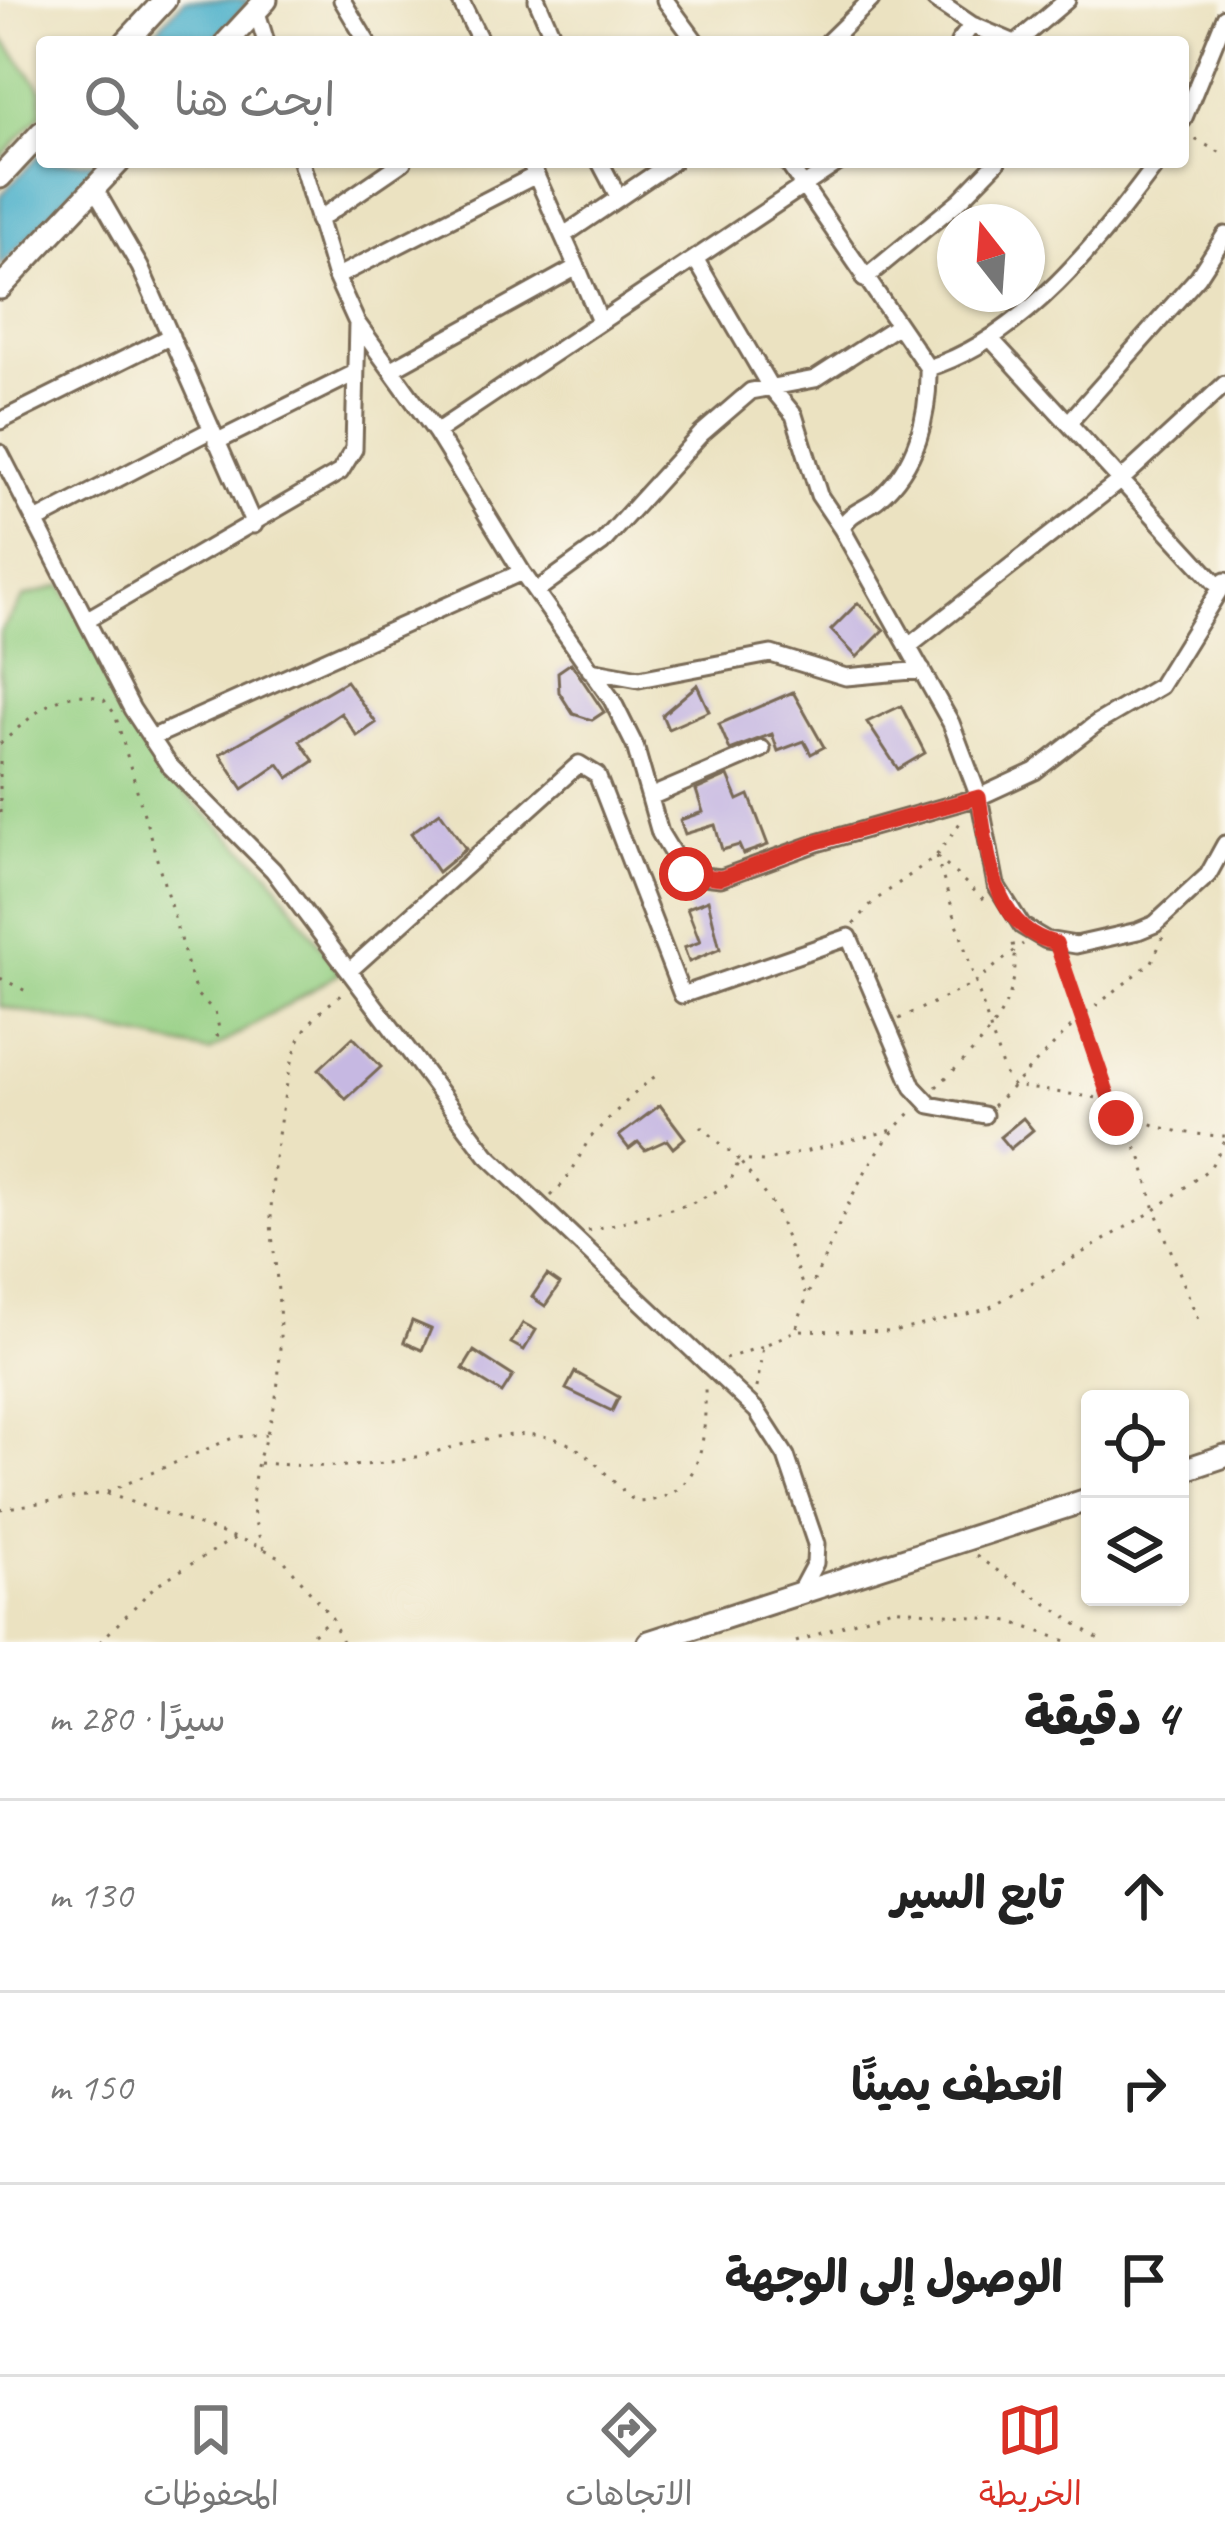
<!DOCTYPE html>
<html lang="ar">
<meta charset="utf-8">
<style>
body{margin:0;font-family:Caveat,"Playpen Sans Arabic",sans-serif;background:#f6f6f6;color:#222;direction:rtl}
.controls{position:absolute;right:36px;bottom:36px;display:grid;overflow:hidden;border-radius:12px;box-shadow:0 3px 9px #0004}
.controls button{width:108px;height:108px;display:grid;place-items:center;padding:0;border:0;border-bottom:3px solid #e0e0e0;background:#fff;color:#222;font:60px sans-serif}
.compass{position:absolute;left:937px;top:204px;width:108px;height:108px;border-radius:50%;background:#fff;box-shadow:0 3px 9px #0004;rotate:343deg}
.stop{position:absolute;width:36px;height:36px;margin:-27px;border:9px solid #d93025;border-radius:50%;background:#fff}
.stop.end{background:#d93025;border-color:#fff;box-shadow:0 3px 12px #0008}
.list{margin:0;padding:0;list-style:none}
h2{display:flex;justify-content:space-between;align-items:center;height:156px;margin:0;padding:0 48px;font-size:51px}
h2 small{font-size:39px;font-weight:400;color:#767676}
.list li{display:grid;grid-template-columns:78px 1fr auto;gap:36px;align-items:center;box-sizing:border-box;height:192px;padding:0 48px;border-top:3px solid #e0e0e0}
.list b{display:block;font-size:45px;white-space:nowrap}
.list em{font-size:39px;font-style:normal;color:#767676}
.icon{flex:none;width:66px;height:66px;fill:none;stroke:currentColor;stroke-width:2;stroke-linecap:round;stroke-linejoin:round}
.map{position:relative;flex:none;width:1225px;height:1642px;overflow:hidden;direction:ltr}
.search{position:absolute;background:#fff;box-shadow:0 3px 9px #0004;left:36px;right:36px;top:36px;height:132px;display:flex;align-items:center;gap:30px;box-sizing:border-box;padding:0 42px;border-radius:12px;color:#767676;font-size:45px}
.sheet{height:732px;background:#fff}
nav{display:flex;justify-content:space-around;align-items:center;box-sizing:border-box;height:168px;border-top:3px solid #e0e0e0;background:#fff;font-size:33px;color:#767676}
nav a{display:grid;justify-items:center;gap:6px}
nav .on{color:#d93025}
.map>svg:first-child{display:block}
</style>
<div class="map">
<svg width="1225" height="1642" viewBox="0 0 1225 1642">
<rect width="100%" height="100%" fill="#fbf7ec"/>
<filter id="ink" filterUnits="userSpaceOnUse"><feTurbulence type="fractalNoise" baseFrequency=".00833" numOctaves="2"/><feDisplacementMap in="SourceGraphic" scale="24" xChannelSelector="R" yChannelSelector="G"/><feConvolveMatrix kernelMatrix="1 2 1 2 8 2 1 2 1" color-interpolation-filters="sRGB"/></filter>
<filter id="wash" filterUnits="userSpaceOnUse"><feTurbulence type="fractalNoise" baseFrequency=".004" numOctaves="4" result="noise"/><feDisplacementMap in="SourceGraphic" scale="48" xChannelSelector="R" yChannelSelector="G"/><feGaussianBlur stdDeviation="2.7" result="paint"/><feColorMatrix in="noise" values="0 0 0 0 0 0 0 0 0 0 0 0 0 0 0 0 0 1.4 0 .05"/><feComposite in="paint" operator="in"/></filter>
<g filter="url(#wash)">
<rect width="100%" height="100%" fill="#ebe2c1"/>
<path fill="#94cf83" stroke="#687c50" stroke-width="3" d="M0,35L42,90V113L0,159Z
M62,585L161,771L268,871L340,973L209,1052L0,1006V632L24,597Z"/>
<path fill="#4bb0ca" stroke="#436d74" stroke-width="3" d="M184,0H250L212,42H145Z
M42,152V162H99L0,267V196Z"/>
<g id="blocks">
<path fill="#c6b8e2" d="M858,603L884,630L857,657L831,630Z
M571,663L604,712L592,720L573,714L559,692L558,672Z
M346,681L376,723L357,736L341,713L300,741L314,761L289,778L279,764L243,789L220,754Z
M697,685L709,711L668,729L662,715Z
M793,692L824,747L811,754L804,741L778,751L772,734L730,750L719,724Z
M901,706L925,753L898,769L867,722Z
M728,776L738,800L749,795L768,845L743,854L739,845L722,850L715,825L685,834L680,820L703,812L696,790Z
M440,812L466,849L438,872L411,833Z
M708,900L720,949L689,962L684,948L700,942L687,908Z
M353,1037L381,1067L346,1099L319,1069Z
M660,1105L685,1138L673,1148L667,1140L645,1150L638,1142L629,1149L619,1136Z
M1023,1118L1033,1130L1010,1149L1000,1137Z
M547,1275L560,1284L545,1306L532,1297Z
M412,1321L431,1329L422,1350L404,1342Z
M523,1323L536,1330L524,1350L511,1343Z
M474,1351L513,1376L502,1393L463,1369Z
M575,1372L619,1397L612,1411L566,1389Z"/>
</g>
</g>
<g filter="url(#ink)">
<use href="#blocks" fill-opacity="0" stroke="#796a57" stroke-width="3"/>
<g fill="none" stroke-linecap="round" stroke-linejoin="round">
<g stroke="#796a57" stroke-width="21">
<path id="street" d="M342,0L367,42
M460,0L481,42
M537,0L555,42
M665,0L696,42
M935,0L972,25L1012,42
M256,9L266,42
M828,42L871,0
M959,42L972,25
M1017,42L1067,0
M1183,120L1225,17
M301,162L336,277L357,323L436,432L522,572L612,700L635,746L660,833L685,874L721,878L817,843L979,797L1035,771L1097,723L1160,686L1225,581
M600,162L619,198
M787,162L928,368C1024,338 1100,240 1158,162
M95,189L140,267L254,525
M318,220L403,162
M564,235L672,162
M696,260L769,385L794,415L819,495L842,529
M577,267L599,319
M336,277L536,175
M864,279L960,200L997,162
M990,338L1220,588
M928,368C929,416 917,466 878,499C865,510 848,512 842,529L951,723L979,797L996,885L1022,926L1046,940L1076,945L1138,931L1155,924L1208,875L1225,844
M392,369L577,267L530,162
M0,421L171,336
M1070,421L1198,277L1225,235
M436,432L839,162
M216,442L355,373
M0,453L132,709L169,765L273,870L487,1155L757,1411L786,1456L816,1544L815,1563L799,1593
M36,521L211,430
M536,591L602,543L701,434L751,391L815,379L897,326
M86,620L340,472L354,449L357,323
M909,646L1122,479L1225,384
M590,670L639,679L771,654L846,677L922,670
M151,738L522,572
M650,797L762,749
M349,971L579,764L597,775L682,995L849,937L913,1087L930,1105L984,1115"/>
</g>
<g stroke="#796a57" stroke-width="27">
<path id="secondary" d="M126,42L165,0
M227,42L266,0
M0,177L42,132
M0,288L119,162
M1180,1471L1225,1456
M649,1642L1090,1499"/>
</g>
<path stroke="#796a57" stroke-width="3" stroke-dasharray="3 9" stroke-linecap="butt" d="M1185,134L1225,155
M0,744C30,719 60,682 104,700L115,714L196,994L215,1011L220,1033L213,1040
M0,762V813
M936,856L1004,1073L1013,1086L1112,1100L1142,1161L1155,1210L1200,1325
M937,857L987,902
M854,924L873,902L936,856L962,820
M1163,937L1152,962L1079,1019C1110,1106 1126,1132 1225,1136
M0,978L32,994
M899,1019L973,984L1023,944
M936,1087C978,1048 1028,1002 1012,939
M993,1106L1079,1019L1060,956
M701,1126L739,1160L763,1162L893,1130
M551,1196C573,1175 574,1165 588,1141C594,1132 646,1081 656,1076
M588,1231L690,1204L729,1185L739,1160L776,1210L805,1293
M797,1327C805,1295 820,1270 833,1239C854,1189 873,1150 912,1111
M725,1359L763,1346
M757,1388L763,1346L797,1330L893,1332L987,1309L1155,1210L1210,1168L1225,1141
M259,1463C302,1466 347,1469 390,1462C443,1455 502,1423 556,1439C589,1448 609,1481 636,1502C704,1500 706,1440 705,1385
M107,1492L235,1437L266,1435
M0,1509L105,1493L254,1544L282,1558L332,1618L342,1642
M264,1549C234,1478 272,1450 278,1381C283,1331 278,1285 272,1235C267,1195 283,1085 297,1045C305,1022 327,1006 345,991
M976,1556L1103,1642
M100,1642L156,1585L235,1538
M304,1642L330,1619
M796,1642L892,1608L1009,1621L1069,1642"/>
<use href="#street" stroke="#fff" stroke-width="15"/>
<use href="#secondary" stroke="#fff" stroke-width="21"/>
</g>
</g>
<g fill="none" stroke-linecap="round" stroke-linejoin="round" filter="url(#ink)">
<path stroke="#d93025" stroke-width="15" d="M686,874L721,878L817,842L979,797C988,851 991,929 1056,943L1116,1118"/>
</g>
</svg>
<div class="controls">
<button><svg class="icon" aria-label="locate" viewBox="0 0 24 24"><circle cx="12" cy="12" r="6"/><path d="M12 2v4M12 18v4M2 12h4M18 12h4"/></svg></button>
<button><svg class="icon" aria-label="layers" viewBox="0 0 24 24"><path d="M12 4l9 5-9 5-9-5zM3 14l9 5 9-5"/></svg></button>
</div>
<svg class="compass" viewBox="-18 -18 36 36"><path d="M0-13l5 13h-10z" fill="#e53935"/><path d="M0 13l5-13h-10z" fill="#767676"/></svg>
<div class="stop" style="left:686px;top:874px"></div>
<div class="stop end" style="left:1116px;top:1118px"></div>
<div class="search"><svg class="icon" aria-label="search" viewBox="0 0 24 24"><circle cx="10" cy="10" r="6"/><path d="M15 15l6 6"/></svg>ابحث هنا</div>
</div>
<section class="sheet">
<h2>4 دقيقة<small>سيرًا · 280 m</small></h2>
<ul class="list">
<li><svg class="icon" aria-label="ahead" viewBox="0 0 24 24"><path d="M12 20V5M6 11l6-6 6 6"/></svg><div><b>تابع السير</b></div><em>130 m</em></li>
<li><svg class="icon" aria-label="right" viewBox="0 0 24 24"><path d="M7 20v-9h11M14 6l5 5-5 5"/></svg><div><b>انعطف يمينًا</b></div><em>150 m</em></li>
<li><svg class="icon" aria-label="arrive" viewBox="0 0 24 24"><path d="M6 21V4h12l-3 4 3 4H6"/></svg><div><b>الوصول إلى الوجهة</b></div></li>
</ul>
</section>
<nav>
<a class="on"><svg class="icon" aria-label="map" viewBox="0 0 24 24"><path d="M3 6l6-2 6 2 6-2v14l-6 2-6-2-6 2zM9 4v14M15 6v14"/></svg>الخريطة</a>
<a><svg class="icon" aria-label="directions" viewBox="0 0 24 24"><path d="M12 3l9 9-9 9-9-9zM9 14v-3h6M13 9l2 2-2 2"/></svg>الاتجاهات</a>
<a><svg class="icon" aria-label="saved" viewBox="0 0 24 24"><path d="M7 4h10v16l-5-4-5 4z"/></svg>المحفوظات</a>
</nav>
